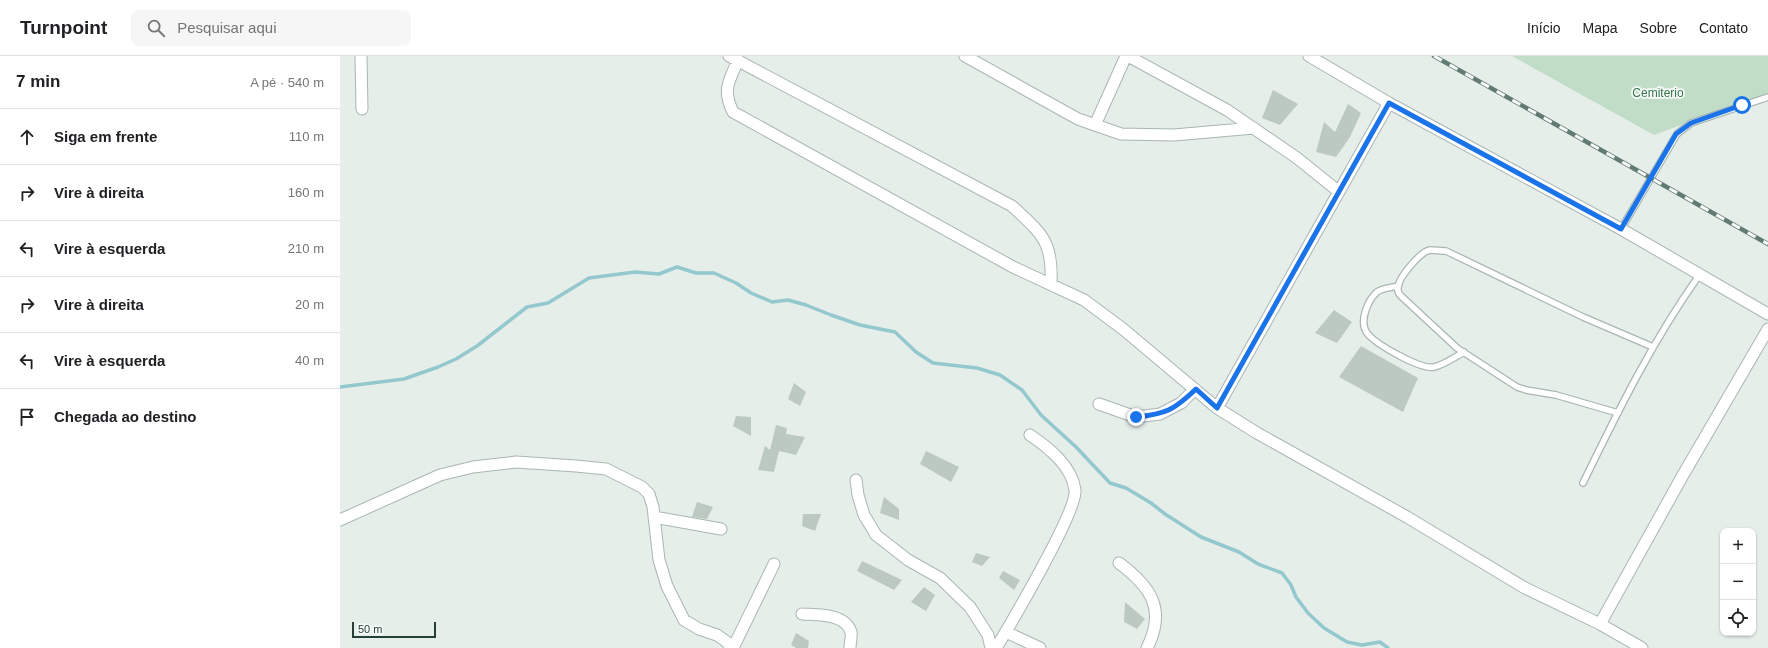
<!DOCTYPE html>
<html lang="pt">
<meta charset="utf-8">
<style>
body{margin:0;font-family:Helvetica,sans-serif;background:#f6f6f6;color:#202124}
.controls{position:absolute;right:12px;bottom:12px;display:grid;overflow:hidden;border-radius:8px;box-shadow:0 1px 3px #0004}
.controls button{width:36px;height:36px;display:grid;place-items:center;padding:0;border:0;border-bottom:1px solid #e0e0e0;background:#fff;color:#202124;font:20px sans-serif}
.scale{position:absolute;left:12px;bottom:10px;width:84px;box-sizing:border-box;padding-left:4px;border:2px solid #263f37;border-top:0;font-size:11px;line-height:14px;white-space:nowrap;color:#263f37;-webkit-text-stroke:3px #f7faf9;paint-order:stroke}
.stop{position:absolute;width:12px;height:12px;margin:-9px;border:3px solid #1a73e8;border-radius:50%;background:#fff}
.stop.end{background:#1a73e8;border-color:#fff;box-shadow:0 1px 4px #0008}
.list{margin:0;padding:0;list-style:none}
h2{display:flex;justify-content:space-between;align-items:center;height:52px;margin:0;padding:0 16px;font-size:17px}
h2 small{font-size:13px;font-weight:400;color:#757577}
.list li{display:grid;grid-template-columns:26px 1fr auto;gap:12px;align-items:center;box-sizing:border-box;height:56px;padding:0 16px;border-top:1px solid #e0e0e0}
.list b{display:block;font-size:15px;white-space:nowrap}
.list em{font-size:13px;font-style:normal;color:#757577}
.icon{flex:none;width:22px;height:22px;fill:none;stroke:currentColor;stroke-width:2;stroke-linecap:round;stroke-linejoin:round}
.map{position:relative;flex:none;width:1428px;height:592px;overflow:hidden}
header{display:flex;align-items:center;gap:24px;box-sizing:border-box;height:56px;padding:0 20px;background:#fff;border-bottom:1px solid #e0e0e0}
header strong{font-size:19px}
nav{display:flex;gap:22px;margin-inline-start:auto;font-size:14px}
.search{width:280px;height:36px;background:#f6f6f6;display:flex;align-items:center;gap:10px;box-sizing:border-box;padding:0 14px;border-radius:8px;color:#757577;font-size:15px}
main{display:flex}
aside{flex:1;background:#fff}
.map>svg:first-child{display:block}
</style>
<header>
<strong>Turnpoint</strong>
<div class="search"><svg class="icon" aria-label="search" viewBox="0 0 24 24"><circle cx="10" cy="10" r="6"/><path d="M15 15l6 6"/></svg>Pesquisar aqui</div>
<nav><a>Início</a><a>Mapa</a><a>Sobre</a><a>Contato</a></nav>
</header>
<main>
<aside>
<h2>7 min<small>A pé · 540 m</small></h2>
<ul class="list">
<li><svg class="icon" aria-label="ahead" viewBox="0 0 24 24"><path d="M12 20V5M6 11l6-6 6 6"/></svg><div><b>Siga em frente</b></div><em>110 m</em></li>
<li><svg class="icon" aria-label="right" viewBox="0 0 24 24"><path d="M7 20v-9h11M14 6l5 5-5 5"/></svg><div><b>Vire à direita</b></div><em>160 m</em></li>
<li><svg class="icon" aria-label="left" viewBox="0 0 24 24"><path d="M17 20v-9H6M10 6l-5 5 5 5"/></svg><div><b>Vire à esquerda</b></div><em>210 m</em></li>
<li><svg class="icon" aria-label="right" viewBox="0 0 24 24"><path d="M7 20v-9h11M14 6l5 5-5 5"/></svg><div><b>Vire à direita</b></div><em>20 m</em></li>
<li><svg class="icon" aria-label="left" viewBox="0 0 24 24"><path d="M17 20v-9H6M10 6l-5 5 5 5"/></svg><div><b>Vire à esquerda</b></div><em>40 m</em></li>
<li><svg class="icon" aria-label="arrive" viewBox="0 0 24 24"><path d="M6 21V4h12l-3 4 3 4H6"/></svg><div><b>Chegada ao destino</b></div></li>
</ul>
</aside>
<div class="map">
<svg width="1428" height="592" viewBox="0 0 1428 592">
<rect width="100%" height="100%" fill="#e6eeea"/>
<path fill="#c1ddc7" d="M1172,0H1428V37L1314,79Z"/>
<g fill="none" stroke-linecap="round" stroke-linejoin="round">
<path stroke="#93c8ce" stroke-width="3.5" d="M0,331L64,323L98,311L116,303L137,290L187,251L208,247L249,222L295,216L319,218L337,211L356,217H374L396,227L411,237L432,246L448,244L466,249L491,259L520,269L555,276L576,296L593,307L637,312L660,319L682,334L701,359L736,391L770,427L786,432L811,447L825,458L861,481L899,496L918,508L942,517L951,529L956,541L968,557L984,572L1007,586L1022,589L1040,586L1048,592"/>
</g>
<path fill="#bcc9c3" d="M933,34L958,48L940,69L922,62Z
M1008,48L1021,57L1010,81L996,101L976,96L984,66L995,76Z
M994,254L1012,266L997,287L975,277Z
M1021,290L1078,322L1063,356L999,321Z
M454,327L466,336L460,350L448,343Z
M396,360L411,361V380L393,370Z
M436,369L447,372L446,378L465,381L456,399L439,395L434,416L418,414L425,390L430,394Z
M586,395L619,411L611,426L580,408Z
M544,441L559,453V464L540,457Z
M357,446L373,451L367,463L352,461Z
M463,458H481L475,475L462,470Z
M636,497L650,501L642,510L632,506Z
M522,505L562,524L554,534L517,515Z
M663,515L680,524L674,534L659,522Z
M584,531L595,539L586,555L571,546Z
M785,546L805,563L797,573L784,566Z
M456,577L469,585L468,592H456L451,589Z"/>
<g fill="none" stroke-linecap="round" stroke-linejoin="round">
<g stroke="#a9b6b1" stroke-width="8">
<path id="lane" d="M1281,173L1337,78L1351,67L1428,41
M1057,230C1051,232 1042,232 1037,236C1027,245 1019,266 1027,277C1035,288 1081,314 1094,311C1104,309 1115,301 1124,296
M1278,357L1216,339L1186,334L1177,331L1117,292L1061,240C1059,238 1057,236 1058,232C1058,222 1080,196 1090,194C1095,194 1101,195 1106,195L1243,261L1313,291
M1243,427C1278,355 1313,284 1360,218"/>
</g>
<g stroke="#a9b6b1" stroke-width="13">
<path id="street" d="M21,0L22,53
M389,0L672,150C702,178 713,185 711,228
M625,0L738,63L781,78L834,79L914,72
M788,0L887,54L957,102L998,135
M969,0L1049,47L1281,173L1428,258
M398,4C389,26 382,33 393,56L673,211L744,244L783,273L877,352L917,377L1067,461L1185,532L1260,568L1302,592
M755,69L786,0
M759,348L796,361L820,358L841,347L855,333
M877,352L1049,47
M516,424L518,439L524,459L536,479L568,504L600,522L630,551L648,579L651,592
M314,461L381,473
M0,464L100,419L133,411L176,406L236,410L266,413L302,431L309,438L313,451L319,504L327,530L344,564L359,573L377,579L387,586L391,592
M779,507C810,530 827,553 807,592
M462,558C477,559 505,557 511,576C512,580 510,587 510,592
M1260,568L1343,419L1428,273
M666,576L700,592
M393,592L434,508
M656,592C670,569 738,454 735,434C732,410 709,392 690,379"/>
</g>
<use href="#lane" stroke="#fff" stroke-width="5.5"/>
<use href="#street" stroke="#fff" stroke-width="11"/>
<g stroke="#617a72" stroke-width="4.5">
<path id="rail" d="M1094,0L1428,188"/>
</g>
<use href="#rail" stroke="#f7faf9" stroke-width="3" stroke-dasharray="9" stroke-linecap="butt"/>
</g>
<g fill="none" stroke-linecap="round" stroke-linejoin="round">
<path stroke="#1a73e8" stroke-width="5" d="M796,361C826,358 834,354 856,333L877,352L1049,47L1281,173L1336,78L1351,67L1402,49"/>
</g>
<g text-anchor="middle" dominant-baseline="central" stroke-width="3.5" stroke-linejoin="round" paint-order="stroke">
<g font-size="12" fill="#337448" stroke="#f7faf9">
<text x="1318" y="37">Cemiterio</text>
</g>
</g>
</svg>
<div class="controls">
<button>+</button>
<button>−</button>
<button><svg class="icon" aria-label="locate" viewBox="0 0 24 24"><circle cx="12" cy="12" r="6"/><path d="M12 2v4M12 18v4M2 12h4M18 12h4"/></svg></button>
</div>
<div class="scale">50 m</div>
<div class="stop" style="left:1402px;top:49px"></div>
<div class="stop end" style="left:796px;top:361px"></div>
</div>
</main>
